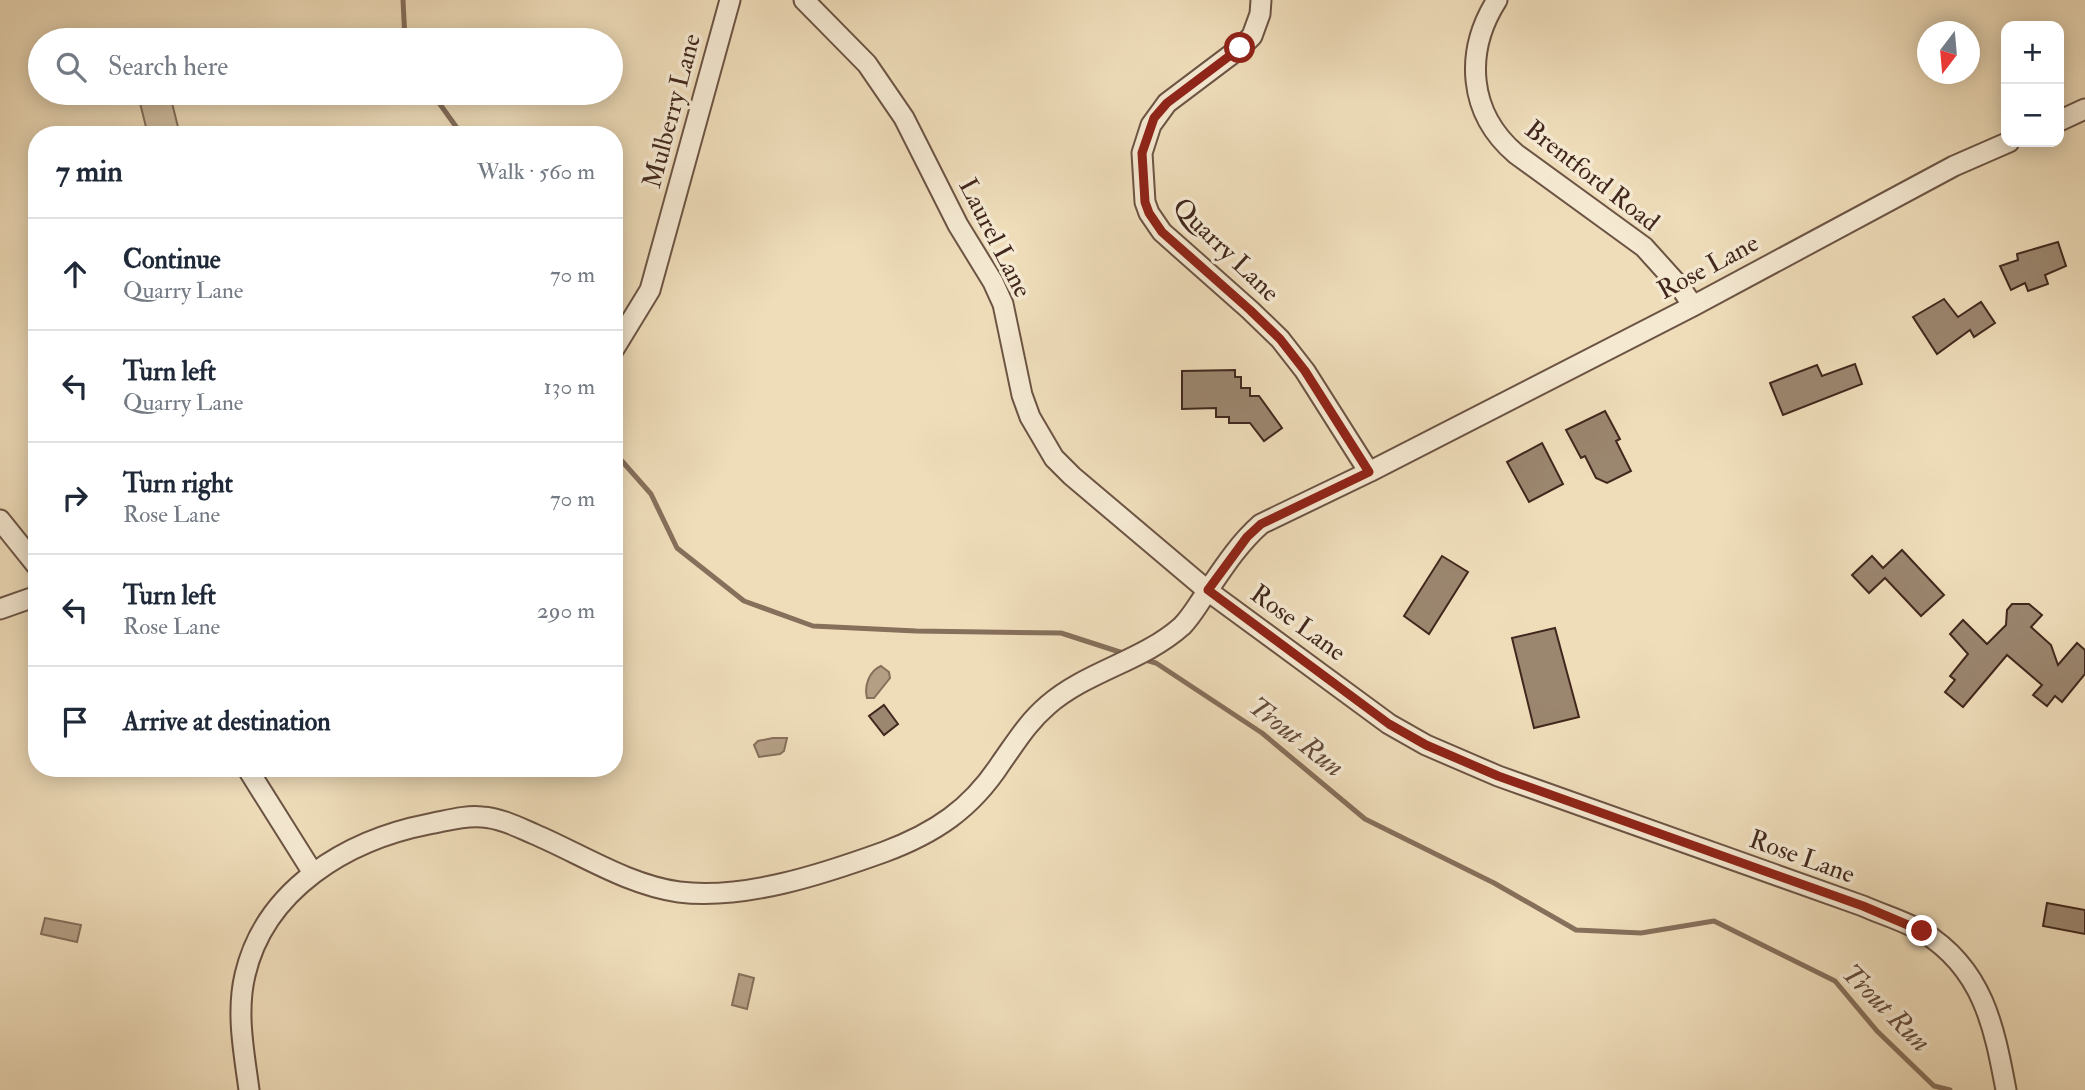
<!DOCTYPE html>
<meta charset="utf-8">
<style>
body{margin:0;font-family:"IM FELL Double Pica",serif;background:#f2f2f3;color:#1f2937}
.controls{position:absolute;right:21px;top:21px;display:grid;overflow:hidden;border-radius:14px;box-shadow:0 4px 18px #0003}
.controls button{width:63px;height:63px;display:grid;place-items:center;padding:0;border:0;border-bottom:2px solid #e0e1e3;background:#fff;color:#1f2937;font:35px sans-serif}
.compass{position:absolute;left:1917px;top:21px;width:63px;height:63px;border-radius:50%;background:#fff;box-shadow:0 4px 18px #0003;rotate:196deg}
.stop{position:absolute;width:21px;height:21px;margin:-16px;border:5px solid #8f2418;border-radius:50%;background:#fff}
.stop.end{background:#8f2418;border-color:#fff;box-shadow:0 2px 7px #0008}
.list{margin:0;padding:0;list-style:none}
h2{display:flex;justify-content:space-between;align-items:center;height:91px;margin:0;padding:0 28px;font-size:30px}
h2 small{font-size:23px;font-weight:400;color:#747a83}
.list li{display:grid;grid-template-columns:46px 1fr auto;gap:21px;align-items:center;box-sizing:border-box;height:112px;padding:0 28px;border-top:2px solid #e0e1e3}
.list b{display:block;font-size:26px;white-space:nowrap}
.list p{margin:0;font-size:23px;white-space:nowrap;color:#747a83}
.list em{font-size:23px;font-style:normal;color:#747a83}
.icon{flex:none;width:38px;height:38px;fill:none;stroke:currentColor;stroke-width:2;stroke-linecap:round;stroke-linejoin:round}
.map{position:relative;flex:none;width:2085px;height:1090px;overflow:hidden}
.search{position:absolute;background:#fff;box-shadow:0 4px 18px #0003;left:28px;top:28px;width:595px;height:77px;display:flex;align-items:center;gap:18px;box-sizing:border-box;padding:0 24px;border-radius:38px;color:#747a83;font-size:26px}
.panel{position:absolute;background:#fff;box-shadow:0 4px 18px #0003;left:28px;top:126px;width:595px;height:651px;border-radius:28px}
.map>svg:first-child{display:block}
</style>
<div class="map">
<svg width="2085" height="1090" viewBox="0 0 2085 1090">
<rect width="100%" height="100%" fill="#efddba"/>
<filter id="stains"><feTurbulence type="fractalNoise" baseFrequency=".00286" numOctaves="4"/><feColorMatrix values="0 0 0 0 .2 0 0 0 0 .09 0 0 0 0 .02 0 0 0 .5 -.17"/></filter>
<radialGradient id="worn" r=".72"><stop offset=".6" stop-color="#630" stop-opacity="0"/><stop offset="1" stop-color="#630" stop-opacity=".3"/></radialGradient>
<path fill="#d1be9f" stroke="#89725e" stroke-width="2" d="M170,95L180,135H148L140,103Z"/>
<path fill="#b49f85" stroke="#866f5b" stroke-width="2" d="M881,666L889,672L890,678L874,698H867C864,686 869,671 881,666Z
M773,738H787L784,751L780,754L759,757L754,745L758,741Z
M45,918L81,925L77,942L41,934Z
M739,974L754,978L747,1009L732,1005Z"/>
<g fill="none" stroke-linecap="round" stroke-linejoin="round">
<path stroke="#866f5b" stroke-width="5" d="M403,0L405,40
M432,93L462,135
M614,452L651,494L677,548L744,601L813,626L916,631L1061,633L1126,654
M1142,659L1156,663L1262,733L1365,819L1494,883L1576,930L1641,933L1714,921L1835,981L1877,1031L1934,1086L1950,1090"/>
</g>
<path fill="#9b866f" stroke="#41271d" stroke-width="2" d="M2058,242L2066,266L2045,275L2048,284L2028,291L2025,283L2011,290L2000,266L2018,260L2017,254Z
M1944,299L1958,317L1981,302L1995,323L1974,337L1970,330L1937,354L1913,317Z
M1855,364L1862,384L1783,415L1770,383L1817,365L1822,376Z
M1235,370V377H1241V388H1250V396H1259L1282,428L1264,441L1250,423H1229V417H1216V408L1182,409V371Z
M1605,411L1620,439L1616,441L1631,471L1607,483L1596,478L1585,456L1581,458L1566,430Z
M1542,443L1563,484L1529,502L1507,462Z
M1902,550L1944,595L1921,616L1885,578L1869,593L1852,575L1872,556L1883,568Z
M1442,556L1468,572L1429,634L1404,616Z
M2012,604H2029L2042,615L2031,627L2051,645L2058,665L2077,643L2085,650V674L2062,702L2055,696L2047,706L2033,695L2042,685L2007,655L1963,707L1945,692L1955,680L1950,676L1968,654L1950,634L1963,620L1987,644L2006,625L2007,610Z
M1555,628L1579,717L1534,728L1512,638Z
M884,705L898,724L884,735L869,716Z
M2047,903L2085,910V934L2043,926Z"/>
<g fill="none" stroke-linecap="round" stroke-linejoin="round">
<g stroke="#6c5444" stroke-width="23">
<path id="minor" d="M804,0L867,64L904,118L958,225L993,282L1003,304L1022,395L1030,417L1054,458L1072,476L1208,591L1389,724L1426,745L1498,776L1863,906C1883,915 1905,921 1923,932C1983,969 1994,1026 2006,1090
M1261,0L1260,14L1252,36L1240,48L1167,103L1151,125L1142,153L1145,202L1149,213L1162,232L1250,310L1280,339L1305,371L1369,472
M1497,0C1464,52 1468,113 1516,154L1644,247L1681,288L1693,306
M2059,121L2085,109
M614,349L650,290L730,0
M0,520L37,566
M0,609L37,596
M247,768L313,873
M249,1090C244,1052 236,1013 245,975C265,889 347,840 429,824C446,821 465,815 482,817C500,818 518,827 534,834C581,854 628,885 679,892C745,900 823,874 884,852C935,833 971,809 1001,763C1016,742 1028,722 1048,705C1087,671 1143,661 1182,626C1190,618 1196,608 1202,599C1220,573 1237,545 1261,524L1369,472L1693,306L1954,166L2009,142"/>
</g>
<use href="#minor" stroke="#f5e9d2" stroke-width="19"/>
</g>
<g fill="none" stroke-linecap="round" stroke-linejoin="round">
<path stroke="#8f2418" stroke-width="9" d="M1240,48L1167,103L1154,118L1142,153L1145,202L1149,213L1162,232L1250,310L1280,339L1305,371L1369,472L1261,524L1247,537L1208,590L1389,724L1426,745L1498,776L1863,906L1922,931"/>
</g>
<g text-anchor="middle" dominant-baseline="central" stroke-width="7" stroke-linejoin="round" paint-order="stroke">
<g font-size="26" fill="#41271d" stroke="#f5e9d2">
<text transform="translate(672 111) rotate(-75)">Mulberry Lane</text>
<text transform="translate(1592 176) rotate(38)">Brentford Road</text>
<text transform="translate(995 238) rotate(63)">Laurel Lane</text>
<text transform="translate(1226 250) rotate(44)">Quarry Lane</text>
<text transform="translate(1708 267) rotate(-28)">Rose Lane</text>
<text transform="translate(1298 623) rotate(36)">Rose Lane</text>
<text transform="translate(1802 857) rotate(20)">Rose Lane</text>
</g>
<g font-size="28" font-style="italic" fill="#644b3c" stroke="#f5e9d2">
<text transform="translate(1296 737) rotate(38)">Trout Run</text>
<text transform="translate(1886 1008) rotate(45)">Trout Run</text>
</g>
</g>
<rect width="100%" height="100%" filter="url(#stains)"/>
<rect width="100%" height="100%" fill="url(#worn)"/>
</svg>
<div class="controls">
<button>+</button>
<button>−</button>
</div>
<svg class="compass" viewBox="-18 -18 36 36"><path d="M0-13l5 13h-10z" fill="#e53935"/><path d="M0 13l5-13h-10z" fill="#747a83"/></svg>
<div class="stop" style="left:1240px;top:48px"></div>
<div class="stop end" style="left:1922px;top:931px"></div>
<div class="search"><svg class="icon" aria-label="search" viewBox="0 0 24 24"><circle cx="10" cy="10" r="6"/><path d="M15 15l6 6"/></svg>Search here</div>
<section class="panel">
<h2>7 min<small>Walk · 560 m</small></h2>
<ul class="list">
<li><svg class="icon" aria-label="ahead" viewBox="0 0 24 24"><path d="M12 20V5M6 11l6-6 6 6"/></svg><div><b>Continue</b><p>Quarry Lane</p></div><em>70 m</em></li>
<li><svg class="icon" aria-label="left" viewBox="0 0 24 24"><path d="M17 20v-9H6M10 6l-5 5 5 5"/></svg><div><b>Turn left</b><p>Quarry Lane</p></div><em>130 m</em></li>
<li><svg class="icon" aria-label="right" viewBox="0 0 24 24"><path d="M7 20v-9h11M14 6l5 5-5 5"/></svg><div><b>Turn right</b><p>Rose Lane</p></div><em>70 m</em></li>
<li><svg class="icon" aria-label="left" viewBox="0 0 24 24"><path d="M17 20v-9H6M10 6l-5 5 5 5"/></svg><div><b>Turn left</b><p>Rose Lane</p></div><em>290 m</em></li>
<li><svg class="icon" aria-label="arrive" viewBox="0 0 24 24"><path d="M6 21V4h12l-3 4 3 4H6"/></svg><div><b>Arrive at destination</b></div></li>
</ul>
</section>
</div>
